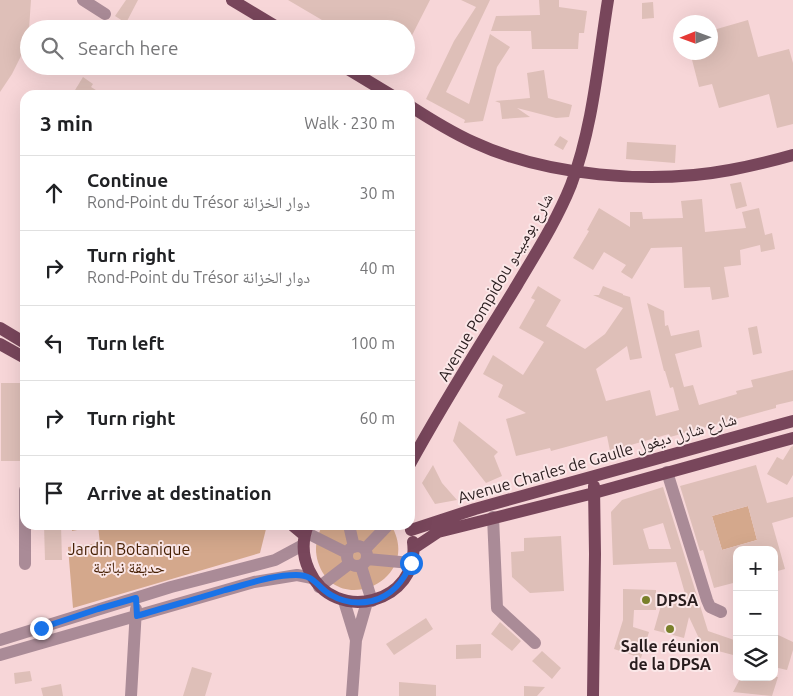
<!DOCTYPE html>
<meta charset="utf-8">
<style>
body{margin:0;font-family:Ubuntu,"Noto Naskh Arabic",sans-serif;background:#f6f6f6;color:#202124}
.controls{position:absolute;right:15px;bottom:15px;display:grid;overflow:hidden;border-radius:10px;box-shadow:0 5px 20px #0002}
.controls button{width:45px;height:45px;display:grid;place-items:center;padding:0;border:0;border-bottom:1px solid #e0e0e0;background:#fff;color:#202124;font:25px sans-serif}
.compass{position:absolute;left:673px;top:15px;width:45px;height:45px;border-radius:50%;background:#fff;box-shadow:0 5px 20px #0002;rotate:269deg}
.stop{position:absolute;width:15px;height:15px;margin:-11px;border:4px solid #1a73e8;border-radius:50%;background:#fff}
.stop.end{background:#1a73e8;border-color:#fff;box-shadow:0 1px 5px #0008}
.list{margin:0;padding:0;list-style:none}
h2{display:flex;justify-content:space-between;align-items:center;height:65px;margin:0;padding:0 20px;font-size:21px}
h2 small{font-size:16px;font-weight:400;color:#757577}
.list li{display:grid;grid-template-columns:32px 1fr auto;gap:15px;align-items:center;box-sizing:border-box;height:75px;padding:0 20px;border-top:1px solid #e0e0e0}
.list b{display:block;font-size:19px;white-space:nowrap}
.list p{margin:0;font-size:16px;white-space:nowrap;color:#757577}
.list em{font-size:16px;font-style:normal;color:#757577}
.icon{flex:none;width:28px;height:28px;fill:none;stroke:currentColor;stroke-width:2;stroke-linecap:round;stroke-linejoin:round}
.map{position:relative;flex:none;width:793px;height:696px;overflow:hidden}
.search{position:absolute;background:#fff;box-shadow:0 5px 20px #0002;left:20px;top:20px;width:395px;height:55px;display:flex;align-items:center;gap:12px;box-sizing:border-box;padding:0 18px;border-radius:28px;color:#757577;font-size:19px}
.panel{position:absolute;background:#fff;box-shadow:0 5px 20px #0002;left:20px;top:90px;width:395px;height:440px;border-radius:15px}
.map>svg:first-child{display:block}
</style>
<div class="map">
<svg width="793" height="696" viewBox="0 0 793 696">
<rect width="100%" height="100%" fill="#f7d6d8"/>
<path fill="#d4a88c" d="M748,506L757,540L722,550L712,516Z
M72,525H267L260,553L73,608L68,547L100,543L98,526L72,531Z
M323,525H391C424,580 336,619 318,562C314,549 316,536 323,525Z"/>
<path fill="#debfb8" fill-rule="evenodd" d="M0,0H31L29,29L23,52L12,74L0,92Z
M126,0H138L126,23L115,16Z
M288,0H430L406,47V29H335L321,22L322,20Z
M461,0H490L446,92L469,104L490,34L510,47L497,67L483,121L464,123L465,120L426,99L454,41L476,7Z
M539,0H559V7L587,11L584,33H579L578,49H532L531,31H491L496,16L540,15Z
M653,2L654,18L642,19V3Z
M748,20L758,57L789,49L793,63V124L777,128L769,94L719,108L712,84L699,87L690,52H710V31Z
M544,70L548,98L572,105L569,117L556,118L517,108L530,117L502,119L500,103L495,101L530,98L527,73Z
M83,77L93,84L91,87L104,95H72Z
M560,136L568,141L563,150L554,145Z
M627,142L676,145L675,163L626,159Z
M741,182L747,206L736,209L730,184Z
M702,199L705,232L746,228L742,212L759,208L765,235L772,233L775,249L761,252L760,245L740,250L741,265L724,267L729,297L712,300L710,287L684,288L682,247L651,248L632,279L621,272L626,265L604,252L593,270L573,258L589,231L587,230L599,208L630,227V212H642L643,219L683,218L681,201Z
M538,286L561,300L546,326L585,349L605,334L623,308L593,295H599L603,286L623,294V295L630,297L642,358L630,360L627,346L596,369L606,401L650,390L656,416L679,410L673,387L670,388L665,371H664L647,303L664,311L665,326L668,325L671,336L699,330L702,347L675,354L684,387L693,385L699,405L737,394L736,391L753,387L751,380L793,370V401L776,405V408L670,437L669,434L610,451L607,436L551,451L550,448L516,456L506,419L526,413L498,397L503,385L483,374L493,355L523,375L544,342L519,328L535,300L531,298Z
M757,326L762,353L753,355L748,328Z
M1,383H23V447H22V461H1Z
M459,421L498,452L494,456L502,476L486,483L453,441Z
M793,446V475L787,485L767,474L777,457L783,460L791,447Z
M433,465L442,483L457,500L435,504L422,483Z
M756,465L767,503L793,497V517L772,523L785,569L774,572V550H737V582L714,588L703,550L700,551L680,486ZM748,506L757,540L722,550L712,516Z
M663,487L708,631L737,641V656L703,647L689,617L684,638L654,630L662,602L686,597L676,562L613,565L611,512L622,500ZM663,523L671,549H649L643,529Z
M44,525H61L62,560H45Z
M561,536L564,591L530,593L512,577L511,552L524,551V538Z
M623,589L656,590V610H634L633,627L649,632L641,658L614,649L623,620Z
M426,618L433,629L394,655L386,644Z
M500,622L521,641L512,651L491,634Z
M774,633L793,642V650L787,670L774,667Z
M481,644V658L456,659V645Z
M542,651L561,668L552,679L532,661Z
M192,667L212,673L205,696H183Z
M30,671L32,681L15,684L14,673Z
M741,677H778L772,696L733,692Z
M399,682L436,685V696H399Z
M61,684L63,696H43L41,688Z
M524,686L545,687L537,696H524Z"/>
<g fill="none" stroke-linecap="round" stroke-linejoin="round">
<path stroke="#aa8b97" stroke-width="12" d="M83,0L105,14
M667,472L707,600L710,607L721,612
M493,517L497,608L535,643
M349,525L354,547
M305,532L347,553
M347 556a10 10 0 1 1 20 0a10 10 0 1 1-20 0Z
M365,549L388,525
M367,559L411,563
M25,564V490
M361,566L372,601
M319,587L349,564
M344,601L356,640
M0,640L171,587L275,560L303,545
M0,655L254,582L297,575L312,578
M131,696L136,609
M352,696L356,640L367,602"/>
<path stroke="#78465b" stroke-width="12" d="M232,0L280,29
M343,66L391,95
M410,106C430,119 451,132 473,142C546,176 651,185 730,170C751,166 772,161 793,155
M0,328L25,343
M0,344L25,358
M410,464C443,403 481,344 517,285C536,253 557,220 571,185C593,127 598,62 608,0
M292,525L304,535
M308,525C302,540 302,555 309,570C334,626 421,603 413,542
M411,530L475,509L793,421
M414,548L438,532L594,493L793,438
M593,696L595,554L594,486"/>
</g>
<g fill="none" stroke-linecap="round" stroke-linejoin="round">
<path stroke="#1a73e8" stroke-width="6" d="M41,628L98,609L136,598L137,616C166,607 196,599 225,590C248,584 272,575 296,575C316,575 316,587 331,595C343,602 358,604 372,601C391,596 404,581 411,563"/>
</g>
<g fill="#79802a" stroke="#fbe7e8" stroke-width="2">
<circle cx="646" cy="600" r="5"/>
<circle cx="670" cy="629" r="5"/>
</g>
<g text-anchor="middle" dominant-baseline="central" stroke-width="4" stroke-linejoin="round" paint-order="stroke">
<g font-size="16" fill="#291d1e" stroke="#fbe7e8">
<text transform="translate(495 287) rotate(-60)">Avenue Pompidou شارع بومبيدو</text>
<text transform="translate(597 458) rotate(-16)">Avenue Charles de Gaulle شارع شارل ديغول</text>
</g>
<g font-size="16" fill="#451e01" stroke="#fbe7e8">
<text x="129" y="549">Jardin Botanique<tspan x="129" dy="18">حديقة نباتية</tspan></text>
</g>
<g font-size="16" font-weight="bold" fill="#291d1e" stroke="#fbe7e8" text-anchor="start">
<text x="656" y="600">DPSA</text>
<text x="670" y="646" text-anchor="middle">Salle réunion<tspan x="670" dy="18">de la DPSA</tspan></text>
</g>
</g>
</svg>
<div class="controls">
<button>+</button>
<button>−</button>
<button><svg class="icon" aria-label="layers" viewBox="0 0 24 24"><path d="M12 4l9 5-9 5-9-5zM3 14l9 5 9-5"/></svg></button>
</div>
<svg class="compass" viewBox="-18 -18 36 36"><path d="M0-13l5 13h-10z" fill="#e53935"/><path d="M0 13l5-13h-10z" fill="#757577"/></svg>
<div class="stop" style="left:411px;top:563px"></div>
<div class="stop end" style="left:41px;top:628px"></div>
<div class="search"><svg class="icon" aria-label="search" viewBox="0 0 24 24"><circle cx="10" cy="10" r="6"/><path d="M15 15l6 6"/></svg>Search here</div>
<section class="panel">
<h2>3 min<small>Walk · 230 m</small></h2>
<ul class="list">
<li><svg class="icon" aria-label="ahead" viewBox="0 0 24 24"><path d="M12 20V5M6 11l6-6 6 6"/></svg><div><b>Continue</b><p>Rond-Point du Trésor دوار الخزانة</p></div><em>30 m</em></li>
<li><svg class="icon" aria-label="right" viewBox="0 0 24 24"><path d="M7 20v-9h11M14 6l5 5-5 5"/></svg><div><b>Turn right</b><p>Rond-Point du Trésor دوار الخزانة</p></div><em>40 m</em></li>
<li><svg class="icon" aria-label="left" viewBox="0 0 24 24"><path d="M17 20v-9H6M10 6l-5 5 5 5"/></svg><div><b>Turn left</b></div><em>100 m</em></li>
<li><svg class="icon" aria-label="right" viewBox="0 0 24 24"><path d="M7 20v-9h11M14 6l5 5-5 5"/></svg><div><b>Turn right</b></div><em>60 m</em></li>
<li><svg class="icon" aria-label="arrive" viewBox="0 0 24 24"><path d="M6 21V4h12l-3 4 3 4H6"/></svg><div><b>Arrive at destination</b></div></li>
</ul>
</section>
</div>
